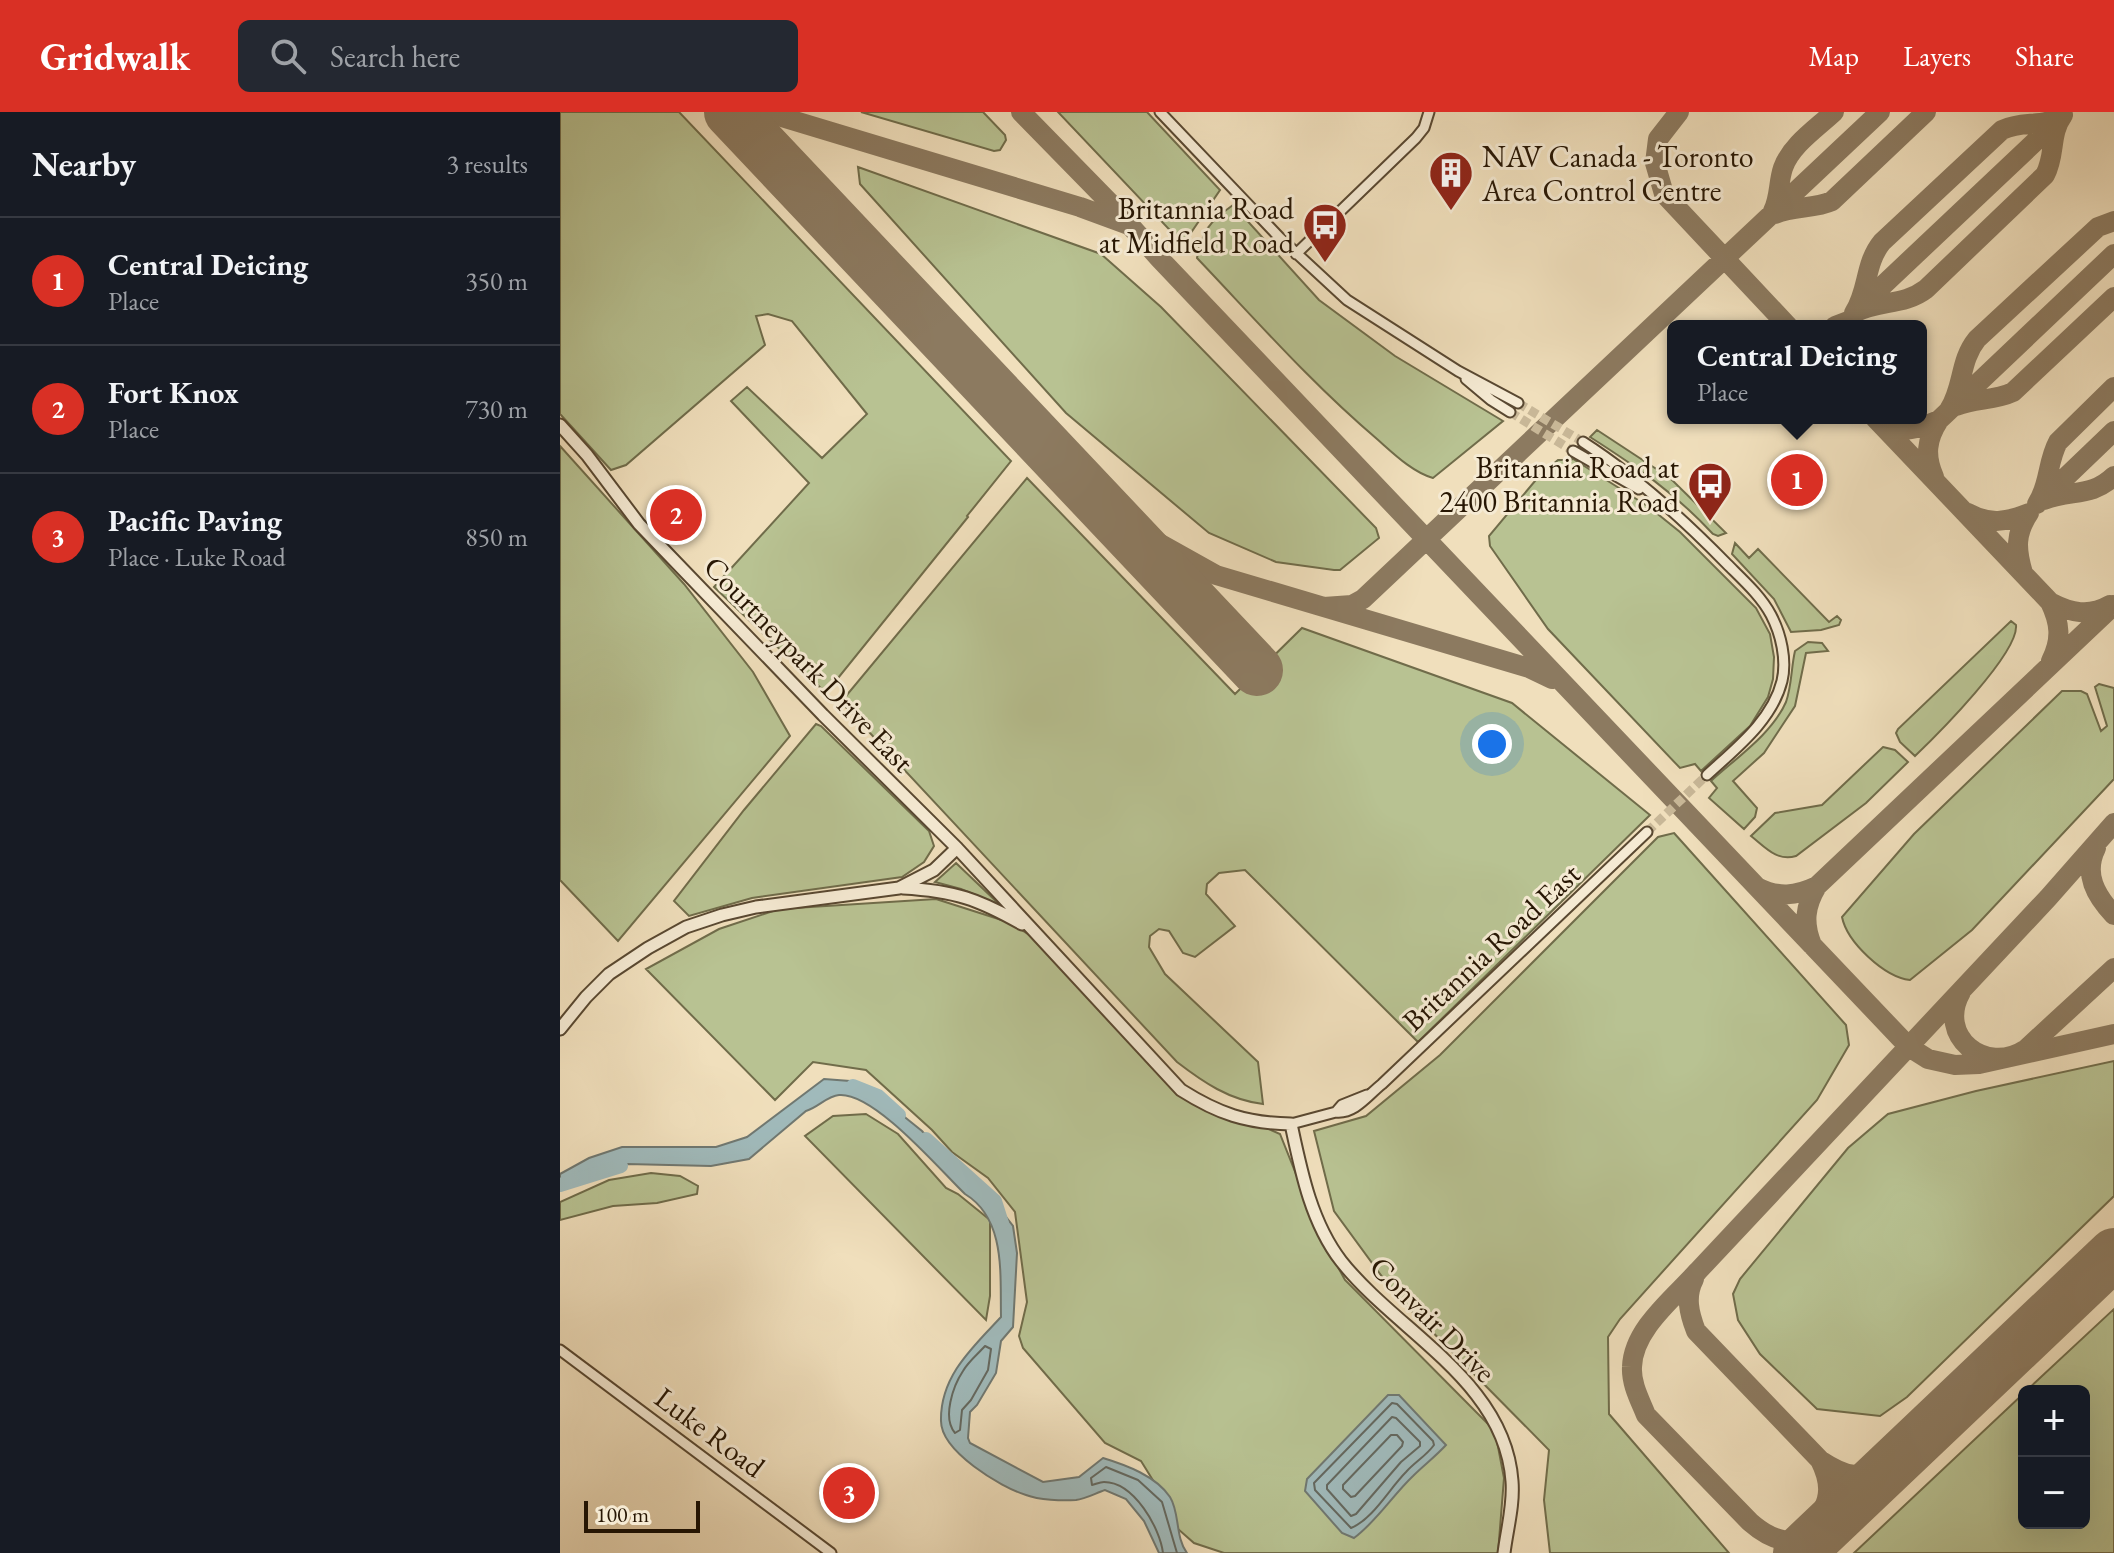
<!DOCTYPE html>
<meta charset="utf-8">
<style>
body{margin:0;font-family:"EB Garamond",serif;background:#242831;color:#f1f3f6}
.controls{position:absolute;right:24px;bottom:24px;display:grid;overflow:hidden;border-radius:12px;box-shadow:0 8px 32px #0002}
.controls button{width:72px;height:72px;display:grid;place-items:center;padding:0;border:0;border-bottom:2px solid #363941;background:#171b24;color:#f1f3f6;font:40px sans-serif}
.scale{position:absolute;left:24px;bottom:20px;width:116px;box-sizing:border-box;padding-left:8px;border:4px solid #271603;border-top:0;font-size:22px;line-height:28px;white-space:nowrap;color:#271603;-webkit-text-stroke:6px #f5ead3;paint-order:stroke}
.you{position:absolute;left:932px;top:632px;width:28px;height:28px;margin:-20px;border:6px solid #fff;border-radius:50%;background:#1a73e8;box-shadow:0 0 0 12px #1a73e833}
.badge{display:grid;place-items:center;width:52px;height:52px;border-radius:50%;background:#d93025;color:#fff;font-size:26px;font-weight:700}
.pin{position:absolute;translate:-50% -50%;border:4px solid #fff;box-shadow:0 2px 8px #0006}
.popup{position:absolute;left:1107px;top:208px;width:260px;height:104px;box-sizing:border-box;display:grid;place-content:center;border-radius:12px;background:#171b24;filter:drop-shadow(0 2px 6px #0005);font-size:26px;white-space:nowrap;color:#9ea1a6}
.popup b{font-size:30px;color:#f1f3f6}
.popup::after{content:'';position:absolute;left:50%;top:100%;margin-left:-16px;border:16px solid transparent;border-top-color:#171b24}
.list{margin:0;padding:0;list-style:none}
h2{display:flex;justify-content:space-between;align-items:center;height:104px;margin:0;padding:0 32px;font-size:34px}
h2 small{font-size:26px;font-weight:400;color:#9ea1a6}
.list li{display:grid;grid-template-columns:52px 1fr auto;gap:24px;align-items:center;box-sizing:border-box;height:128px;padding:0 32px;border-top:2px solid #363941}
.list b{display:block;font-size:30px;white-space:nowrap}
.list p{margin:0;font-size:26px;white-space:nowrap;color:#9ea1a6}
.list em{font-size:26px;font-style:normal;color:#9ea1a6}
.icon{flex:none;width:44px;height:44px;fill:none;stroke:currentColor;stroke-width:2;stroke-linecap:round;stroke-linejoin:round}
.map{position:relative;flex:none;width:1554px;height:1441px;overflow:hidden}
header{display:flex;align-items:center;gap:48px;box-sizing:border-box;height:112px;padding:0 40px;background:#d93025;color:#fff}
header strong{font-size:38px}
nav{display:flex;gap:44px;margin-inline-start:auto;font-size:28px}
.search{width:560px;height:72px;background:#242831;display:flex;align-items:center;gap:20px;box-sizing:border-box;padding:0 28px;border-radius:12px;color:#9ea1a6;font-size:30px}
main{display:flex}
aside{flex:1;background:#171b24}
.map>svg:first-child{display:block}
</style>
<header>
<strong>Gridwalk</strong>
<div class="search"><svg class="icon" aria-label="search" viewBox="0 0 24 24"><circle cx="10" cy="10" r="6"/><path d="M15 15l6 6"/></svg>Search here</div>
<nav><a>Map</a><a>Layers</a><a>Share</a></nav>
</header>
<main>
<aside>
<h2>Nearby<small>3 results</small></h2>
<ul class="list">
<li><span class="badge">1</span><div><b>Central Deicing</b><p>Place</p></div><em>350 m</em></li>
<li><span class="badge">2</span><div><b>Fort Knox</b><p>Place</p></div><em>730 m</em></li>
<li><span class="badge">3</span><div><b>Pacific Paving</b><p>Place · Luke Road</p></div><em>850 m</em></li>
</ul>
</aside>
<div class="map">
<svg width="1554" height="1441" viewBox="0 0 1554 1441">
<rect width="100%" height="100%" fill="#f0dfbc"/>
<filter id="stains"><feTurbulence type="fractalNoise" baseFrequency=".0025" numOctaves="4"/><feColorMatrix values="0 0 0 0 .2 0 0 0 0 .09 0 0 0 0 .02 0 0 0 .5 -.17"/></filter>
<radialGradient id="worn" r=".72"><stop offset=".6" stop-color="#630" stop-opacity="0"/><stop offset="1" stop-color="#630" stop-opacity=".3"/></radialGradient>
<path fill="#b8c292" stroke="#706c4a" stroke-width="2" d="M0,0H119L451,349L407,404L408,405L266,581L154,475L249,371L171,289L187,275L262,346L307,302L232,209L208,202L196,204L205,233L66,353L51,358L0,302Z
M301,0H423L445,23L446,28L440,38L434,39Z
M498,0H587L660,78L626,128L622,131Z
M298,55L541,142L601,195L816,416L819,426L780,458H774L716,450L649,421L506,301L300,72Z
M673,93L759,188L835,244L943,309L873,366C852,360 833,341 817,327C752,272 696,208 637,146C643,118 649,110 673,93Z
M1037,318L1110,366L1166,421L1158,424L1153,422C1115,381 1077,355 1030,325Z
M0,334L124,472L193,560L230,624L58,829L0,768Z
M1010,345L1089,395L1120,420L1196,496L1210,522L1214,545L1213,567L1208,585L1190,614L1141,659L1135,652L1120,656L988,517L930,434L929,424L980,363L998,348H1011Z
M467,366L675,582L742,516L952,591L1090,703L858,930L685,758L659,761L647,772L646,782L675,814L635,845L623,841L609,819L599,817L590,824L589,835L605,862L698,950L703,992C669,988 643,970 617,950L281,590Z
M1175,431L1189,446L1198,437L1269,510L1277,504L1281,508L1279,513L1261,518L1231,520L1214,487L1172,442Z
M1451,509L1456,513C1459,541 1377,623 1355,644L1340,630L1336,621L1338,617Z
M1248,530L1262,531L1268,539L1246,541L1235,594L1204,641L1173,669L1197,696L1195,705L1184,717L1149,686L1157,676L1151,669C1176,646 1212,622 1226,590C1232,573 1231,556 1235,539Z
M1539,572L1554,576V667L1412,818L1350,868C1324,865 1287,830 1282,805L1354,722L1502,579H1521L1527,582L1541,619L1547,614L1535,575Z
M256,612L261,614L369,719L374,734L364,750L342,765L192,786L129,804L114,789L184,698Z
M1323,635L1335,638L1348,650L1306,691L1236,744C1217,750 1205,735 1191,724L1215,701L1262,693Z
M1114,721L1286,913L1289,933L1257,988L1060,1207L1048,1225L1049,1302L1169,1441H990L984,1388L989,1338L834,1181L774,1099L754,1019L806,1004L880,943L1098,725Z
M396,751L440,793L401,777L375,770Z
M376,787L451,811L491,837L617,976L720,1022L760,1122L785,1168L935,1319L944,1366L938,1441H664L634,1431L618,1417L607,1391L581,1349L545,1331L463,1236L459,1224L467,1190L455,1100L428,1066L392,1040L372,1018L306,958L253,950L215,988L86,857L159,817L219,797Z
M1554,949V1084L1347,1285L1320,1304L1257,1297L1200,1242L1178,1208L1173,1182L1180,1167L1288,1036L1328,1002L1416,979Z
M306,1002L338,1022L386,1076L398,1082L430,1108V1184L426,1208L245,1024L273,1004Z
M91,1061L120,1064L138,1074L137,1082L97,1091L53,1094L0,1108V1090L49,1068Z
M1554,1197V1441H1294L1464,1281V1411H1524V1279H1466Z"/>
<path fill="#a0babb" stroke="#707871" stroke-width="2" d="M264,967L290,969L331,994L362,1019L396,1058L428,1082L453,1114L457,1141L453,1215L441,1229L436,1261L417,1293L410,1300L408,1326L410,1331L483,1370L519,1365L543,1346C566,1353 596,1364 610,1385C620,1401 615,1425 627,1441H599L584,1409L566,1387L545,1378C536,1381 525,1387 516,1388C502,1389 479,1388 466,1383C440,1375 381,1339 381,1309C380,1264 413,1235 441,1205C440,1162 446,1107 405,1082C380,1058 314,980 279,983C267,984 259,995 246,999L189,1047L151,1054L67,1052L56,1057L22,1063L0,1075V1062L29,1046L62,1035H156L187,1025Z
M828,1283H839L886,1333C875,1345 864,1353 853,1364C832,1384 817,1409 794,1426L782,1421L745,1379L747,1367Z"/>
<g fill="none" stroke-linecap="round" stroke-linejoin="round">
<path stroke="#64685f" stroke-width="2" d="M425,1234L431,1237L428,1258L411,1288L402,1298L400,1318L395,1321C382,1306 393,1274 403,1259C408,1250 418,1242 425,1234Z
M832,1291L837,1292L873,1329L874,1333C866,1344 855,1350 846,1360C829,1377 813,1407 791,1416L755,1378L754,1371Z
M832,1305L836,1306L860,1330V1334L841,1350L796,1402L791,1404L767,1377V1373Z
M831,1323H837L843,1330L842,1334L795,1384L791,1385L783,1377V1373Z
M603,1441C600,1416 574,1370 544,1370C540,1370 536,1372 532,1373L531,1366L546,1355L578,1368L602,1390L617,1441"/>
<path stroke="#a0babb" stroke-width="14" d="M293,974L318,984L339,1003
M366,1027L435,1089L442,1111
M0,1073L61,1054"/>
<path stroke="#8c7a60" stroke-width="20" d="M205,0L520,95L569,113
M461,0L550,91L599,146L1349,935L1368,947L1395,953L1419,952L1554,922
M1119,0L1098,27L1095,51L1104,82L1228,214
M1213,99C1220,85 1218,71 1223,56C1231,33 1257,16 1274,0
M1215,102C1234,94 1254,97 1272,89L1366,0
M1300,195L1498,8
M1294,201C1309,178 1304,152 1322,130L1442,18C1463,8 1484,16 1503,3
M1294,201C1318,188 1344,194 1366,177L1485,63C1496,43 1489,22 1503,3
M1275,214L1288,209L1284,214
M1396,294C1415,286 1434,289 1453,280L1554,185
M1389,298C1404,275 1399,249 1417,227L1538,115L1554,109
M1315,306L1490,490C1500,511 1502,527 1491,549
M1379,308L1554,142
M1323,311C1342,323 1360,316 1379,308C1366,328 1365,344 1374,365
M535,385L588,425L656,463L969,556L992,567
M1483,387L1554,319
M1484,388C1511,377 1531,386 1554,364
M1477,392C1490,372 1487,350 1498,330L1554,275
M1408,401C1430,413 1446,410 1469,401C1455,422 1456,437 1463,461
M1490,490C1511,501 1529,505 1550,493
M764,495L792,493L803,487L1320,0
M1536,736C1523,762 1536,784 1554,803
M1197,775C1218,786 1236,784 1257,774
M1252,833C1243,811 1245,794 1257,774L1554,493
M1401,880C1376,924 1425,964 1466,937L1554,856
M1134,1167C1125,1184 1129,1201 1136,1219L1260,1348C1286,1365 1299,1368 1329,1355
M1262,1419C1234,1435 1214,1431 1190,1410L1086,1303C1080,1288 1071,1272 1072,1255C1073,1217 1114,1186 1138,1159L1488,786L1554,711
M1242,1426C1264,1398 1278,1384 1260,1348"/>
<path stroke="#8c7a60" stroke-width="52" d="M170,0L697,558
M1239,1441L1554,1142"/>
<path stroke="#c8b797" stroke-width="9" stroke-dasharray="9 4.5" stroke-linecap="butt" d="M958,291L1023,330
M950,300L1013,339
M1087,720L1147,663"/>
<g stroke="#594831" stroke-width="13">
<path id="minor" d="M600,0L720,126L787,188L898,259L958,291
M736,142L856,26L864,16L869,0
M906,267L931,288L950,300
M1023,330C1076,364 1123,407 1167,452C1183,468 1201,484 1211,503C1221,522 1227,548 1222,569C1212,609 1175,637 1147,663
M1013,339L1079,377
M776,1000L782,993L807,983
M731,1012L776,1000C795,1002 808,983 822,972L1087,720
M0,1238L271,1441"/>
</g>
<g stroke="#594831" stroke-width="15">
<path id="tertiary" d="M0,313L27,343L79,412L263,603L397,736L621,978C659,1002 686,1011 731,1012C741,1059 751,1110 781,1149C837,1220 945,1269 952,1369C954,1393 947,1417 944,1441
M343,776C395,779 418,787 462,812
M0,917L26,885L49,862L88,836L126,815L162,803L196,795L339,776L374,758L397,736"/>
</g>
<use href="#minor" stroke="#f5ead3" stroke-width="9"/>
<use href="#tertiary" stroke="#f5ead3" stroke-width="11"/>
</g>
<defs>
<g id="building-pin" transform="scale(2.3)"><path d="M0 17L-7.5 6A9.5 9.5 0 1 1 7.5 6Z" fill="#8f2418" stroke="#f5ead3"/><path d="M-4-6H4V6H1V3H-1V6H-4ZM-2.5-4.3h1.7v1.8h-1.7ZM.8-4.3h1.7v1.8H.8ZM-2.5-1h1.7V.8h-1.7ZM.8-1h1.7V.8H.8Z" fill="#fff"/></g>
<g id="bus-pin" transform="scale(2.3)"><path d="M0 17L-7.5 6A9.5 9.5 0 1 1 7.5 6Z" fill="#8f2418" stroke="#f5ead3"/><path d="M-5-6H5V4H4V6H2V4H-2V6H-4V4H-5ZM-3.5-4V0h7V-4ZM-3.5 1.2v1.5H-2V1.2ZM2 1.2v1.5H3.5V1.2Z" fill="#fff"/></g>
</defs>
<g fill-rule="evenodd">
<use href="#building-pin" x="891" y="61"/>
<use href="#bus-pin" x="765" y="113"/>
<use href="#bus-pin" x="1150" y="372"/>
</g>
<g text-anchor="middle" dominant-baseline="central" stroke-width="6" stroke-linejoin="round" paint-order="stroke">
<g font-size="30" fill="#271603" stroke="#f5ead3" text-anchor="end">
<text x="922" y="44" text-anchor="start">NAV Canada - Toronto<tspan x="922" dy="34">Area Control Centre</tspan></text>
<text x="734" y="96">Britannia Road<tspan x="734" dy="34">at Midfield Road</tspan></text>
<text x="1119" y="355">Britannia Road at<tspan x="1119" dy="34">2400 Britannia Road</tspan></text>
</g>
<g font-size="30" fill="#271603" stroke="#f5ead3">
<text transform="translate(249 552) rotate(46)">Courtneypark Drive East</text>
<text transform="translate(931 835) rotate(-43)">Britannia Road East</text>
<text transform="translate(873 1207) rotate(45)">Convair Drive</text>
<text transform="translate(150 1320) rotate(37)">Luke Road</text>
</g>
</g>
<rect width="100%" height="100%" filter="url(#stains)"/>
<rect width="100%" height="100%" fill="url(#worn)"/>
</svg>
<div class="controls">
<button>+</button>
<button>−</button>
</div>
<div class="scale">100 m</div>
<div class="you"></div>
<div class="pin badge" style="left:1237px;top:368px">1</div>
<div class="popup"><b>Central Deicing</b>Place</div>
<div class="pin badge" style="left:116px;top:403px">2</div>
<div class="pin badge" style="left:289px;top:1381px">3</div>
</div>
</main>
